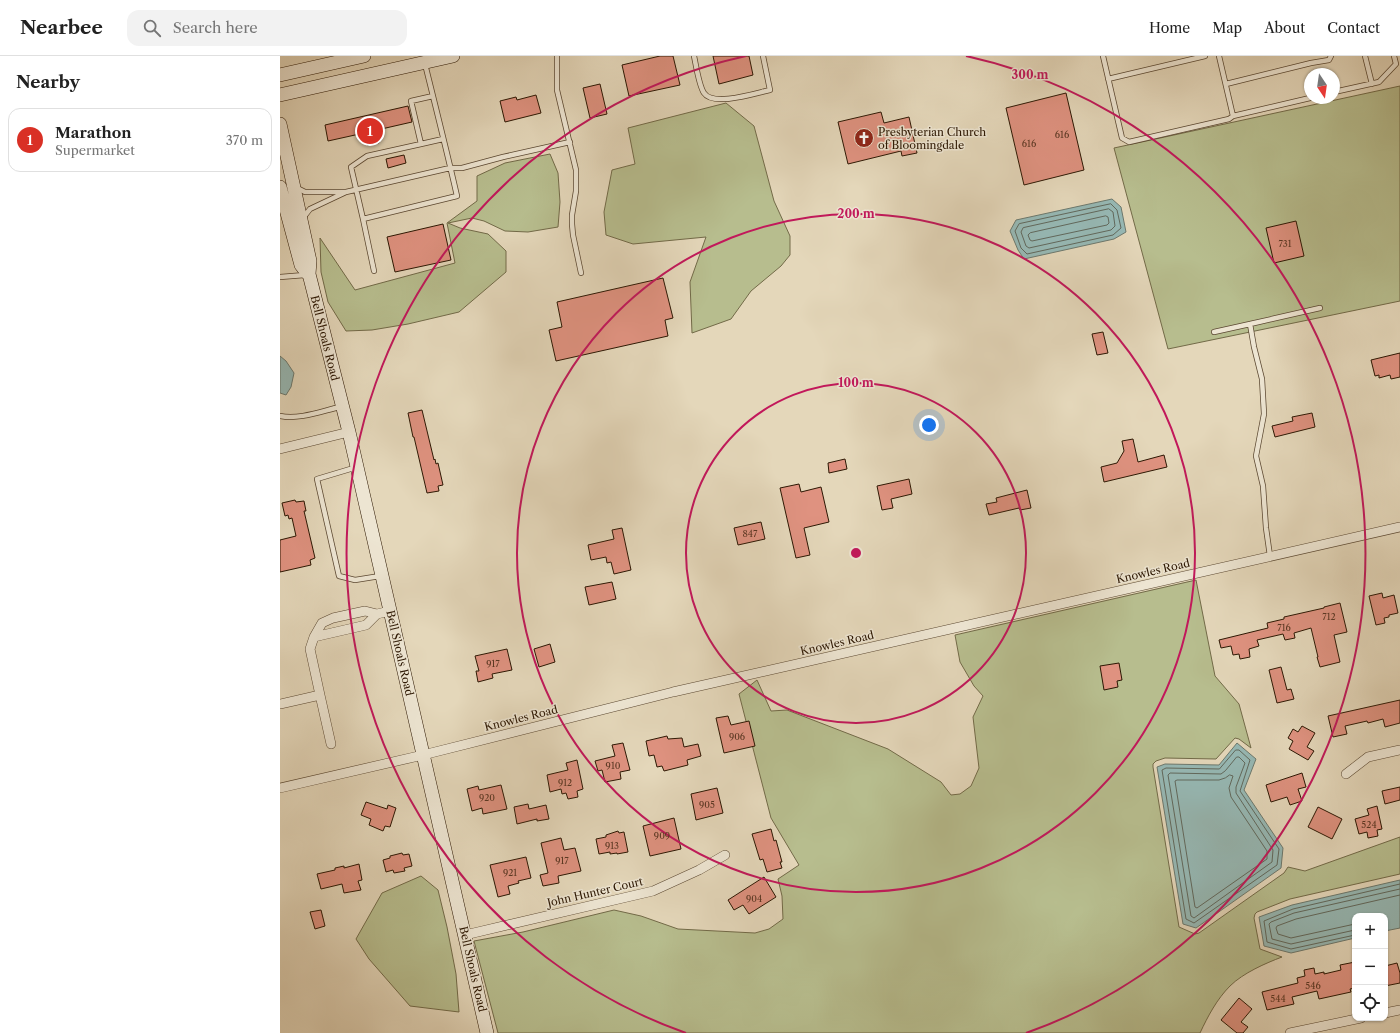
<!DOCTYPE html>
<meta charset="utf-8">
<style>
body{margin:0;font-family:"Libre Caslon Text",serif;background:#f2f2f2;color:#222}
.controls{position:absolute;right:12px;bottom:12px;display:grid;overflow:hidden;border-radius:8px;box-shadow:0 1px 3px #0004}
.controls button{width:36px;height:36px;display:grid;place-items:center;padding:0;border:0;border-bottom:1px solid #e0e0e0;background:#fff;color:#222;font:20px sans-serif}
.compass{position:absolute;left:1024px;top:12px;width:36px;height:36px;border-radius:50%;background:#fff;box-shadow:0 1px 3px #0004;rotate:167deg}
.you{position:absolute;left:649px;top:369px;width:14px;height:14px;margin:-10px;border:3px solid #fff;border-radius:50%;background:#1a73e8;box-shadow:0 0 0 6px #1a73e833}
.badge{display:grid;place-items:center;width:26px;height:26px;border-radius:50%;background:#d93025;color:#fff;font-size:13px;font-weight:700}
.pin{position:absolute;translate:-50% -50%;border:2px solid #fff;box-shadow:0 1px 4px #0006}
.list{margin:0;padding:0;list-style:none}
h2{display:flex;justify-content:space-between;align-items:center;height:52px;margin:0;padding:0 16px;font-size:17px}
h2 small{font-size:13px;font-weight:400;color:#767676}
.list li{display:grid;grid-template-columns:26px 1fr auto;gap:12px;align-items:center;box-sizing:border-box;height:64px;margin:0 8px 8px;padding:0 8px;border:1px solid #e0e0e0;border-radius:12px}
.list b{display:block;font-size:15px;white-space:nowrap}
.list p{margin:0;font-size:13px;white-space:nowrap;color:#767676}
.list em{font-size:13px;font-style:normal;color:#767676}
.icon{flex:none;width:22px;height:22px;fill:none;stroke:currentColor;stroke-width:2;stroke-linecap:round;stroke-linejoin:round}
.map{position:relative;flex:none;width:1120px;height:977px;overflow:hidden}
header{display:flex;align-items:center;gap:24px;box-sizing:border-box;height:56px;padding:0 20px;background:#fff;border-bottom:1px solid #e0e0e0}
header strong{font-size:19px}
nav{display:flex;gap:22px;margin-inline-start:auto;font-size:14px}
.search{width:280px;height:36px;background:#f2f2f2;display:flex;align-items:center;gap:10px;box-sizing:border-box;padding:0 14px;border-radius:12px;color:#767676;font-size:15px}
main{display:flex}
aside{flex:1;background:#fff}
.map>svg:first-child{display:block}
</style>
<header>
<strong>Nearbee</strong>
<div class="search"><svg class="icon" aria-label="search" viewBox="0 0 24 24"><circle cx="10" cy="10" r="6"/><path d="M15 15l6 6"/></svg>Search here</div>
<nav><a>Home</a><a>Map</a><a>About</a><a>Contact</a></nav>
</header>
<main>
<aside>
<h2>Nearby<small></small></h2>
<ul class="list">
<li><span class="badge">1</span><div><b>Marathon</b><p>Supermarket</p></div><em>370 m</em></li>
</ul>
</aside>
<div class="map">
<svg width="1120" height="977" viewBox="0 0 1120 977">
<rect width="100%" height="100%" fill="#e4d7ba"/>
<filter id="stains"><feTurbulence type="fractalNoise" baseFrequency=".005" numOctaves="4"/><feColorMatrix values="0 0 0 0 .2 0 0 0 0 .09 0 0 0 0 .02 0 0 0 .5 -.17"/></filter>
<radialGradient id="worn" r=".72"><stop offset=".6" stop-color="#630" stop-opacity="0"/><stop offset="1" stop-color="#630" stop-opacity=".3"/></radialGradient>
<path fill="#b7bd8e" stroke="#726a48" d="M1120,30V245L888,293L834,92Z
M446,47L474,70L494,145L510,180V199L501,210L471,235L451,263L412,277L410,226L426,181L353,188L326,179L324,156L332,114L355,108L348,72Z
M270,98L278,117L280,146L278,171L248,176L225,175L204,165L192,162L168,167L180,172L208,178L226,195V216L179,256L128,268L92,274L66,275L48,246L41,216L40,182L75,234L175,207L167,167L197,145V120L225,107Z
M916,524L935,620L959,648L971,692L959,683L955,682L936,703L885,702L876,705L873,708V711L899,871L915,878L919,877L1004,817L1008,811L1025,815L1120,781V818L1010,843L977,856L975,858L974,862L980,893L1002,901C986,907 963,917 950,930C937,943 928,960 920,977H218L194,885L243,876L334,854L361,860L398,873L475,877L489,873L503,863L502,840L498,823L519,809L491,762L459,638L477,624L491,655L507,654L608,693L661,726L671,739L680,738L691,730L699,712L693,661L703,640L694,630L680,606L675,579Z
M141,820L158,834L167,871L176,918L179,956L130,950L89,903L76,883L102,837Z"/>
<path fill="#96b8b4" stroke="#6c786d" d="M832,143L841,151L846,176L834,183L744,203L738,194L730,175L736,164Z
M0,300L6,305L14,317L11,331L6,339L0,337Z
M957,687L976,703L964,734L1003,792L1001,812L916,872L903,868L877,711L885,708L939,709Z
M1120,824V872L1105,875V860H1075V882L1011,897L984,890L979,861L1012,849Z"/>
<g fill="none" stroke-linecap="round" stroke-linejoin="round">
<path stroke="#61685c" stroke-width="1" d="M831,148L837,154L841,172L833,179L747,198L741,192L735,175L739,168Z
M829,153L833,156L835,170L831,174L749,192L746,190L741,176L743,172Z
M826,160L828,161L829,167L827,169L752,185L750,184L748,179L750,177Z
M956,694H959L970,704L960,735L999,793L997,809L914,867L906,863L882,714L886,712L939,713Z
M957,701H959L965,707L956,731V737L993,794L992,806L914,862L911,860L888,719L890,717L941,718L945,715Z
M950,719L953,720L949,732L951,741L987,795V803L917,852L915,851L895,725L897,724H939L945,722Z
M1075,868L1011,882L998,878L996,872L997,870L1016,863L1120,839
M1075,874L1011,888L992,883L989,868L991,866L1014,857L1120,833
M1075,879L1011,893L987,886L984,865L1013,853L1120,828"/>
</g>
<path fill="#df9280" stroke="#2c1703" d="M380,0H393L400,29L349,40L342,9Z
M433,0H469L473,19L439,28Z
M320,28L327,58L310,62L303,32Z
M786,37L804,114L744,129L726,52Z
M256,39L261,57L225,66L220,45L236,41L237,44Z
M128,50L132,66L97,74L99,87L87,89L84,77L48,85L45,69Z
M601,56L604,67L629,61L637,97L622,100L621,95L568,108L558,66Z
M124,99L126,107L108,112L106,103Z
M1016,165L1024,200L994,207L986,172Z
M163,168L171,204L115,216L107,181Z
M383,222L393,262L385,264L388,280L276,305L269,274L282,271L277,246Z
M823,276L828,297L817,299L812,278Z
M1120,297V321L1111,323L1110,319L1099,322V319L1095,320L1091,304Z
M142,354L154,404L155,403L156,408L158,407L163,429L158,430L159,435L147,437L134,381H133L128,357Z
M1032,357L1035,371L995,381L992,370L1013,365L1012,361Z
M853,383L858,406L884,399L887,411L824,426L821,411L837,407L844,395L842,385Z
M565,403L567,413L549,417L548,407Z
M629,423L632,438L611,443L613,452L602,454L597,430Z
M519,428L521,436L541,431L549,466L524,472L530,499L516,502L500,432Z
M747,434L751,452L740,454L739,452L709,459L706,448L717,446L716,442Z
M15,444L16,446L24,445L26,455H24L35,502L30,504L31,509L0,516V484L16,480L12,462L9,463L8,459L5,460L2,447Z
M481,466L485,483L458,489L454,472Z
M342,472L351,514L334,518L331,506L327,507L326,501L311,504L308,489L334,483L332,474Z
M332,526L336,543L309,549L305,531Z
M1102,537L1103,542L1114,539L1118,557L1109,559V561L1104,562L1105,567L1096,569L1089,540Z
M1060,547L1067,576L1054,579L1060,606L1040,611L1037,601H1038L1031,572L1014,577L1015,582L1005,584L1003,578L977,584L979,590L969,593L970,601L960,603L959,598L953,599L951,590L941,592L939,584L988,572L987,567L1004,563V561L1044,552V551Z
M270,588L275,606L259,611L254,593Z
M227,593L232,614L212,618L213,622L198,626L196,615H199L195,600Z
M839,607L842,624L837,625L838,631L824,634L820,610Z
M1001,611L1007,634L1011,633L1014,643L997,647L989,614Z
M1120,644V667L1105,671L1103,663L1088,667L1087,665L1065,670L1067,678L1053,681L1048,660Z
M448,660L451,669L469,665L475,690L444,697L436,662Z
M1022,670L1035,677L1027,691L1034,695L1028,704L1009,693L1013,685L1008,682L1013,673L1018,676Z
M387,680L388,683L402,682L404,691L418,688L421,700L407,704L408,709L384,715L382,710L377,711L374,699L369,700L366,685Z
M343,687L350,714L340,716L341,723L325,726L322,714L318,715L315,705L335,700L332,689Z
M297,704L303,733L297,735L298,741L288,743L286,737L282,738L281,733L270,736L267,719L288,714L286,707Z
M1022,717L1026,731L1018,733L1022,745L1010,749L1007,741L991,746L986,729Z
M221,729L227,753L203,758L202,752L192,755L187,733L198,730L199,734Z
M1120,731V744L1105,748L1102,735Z
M437,732L443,757L416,764L411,738Z
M86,746L107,753L108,749L116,752L110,771L105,770L103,775L89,769L91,763L81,759Z
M248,748L249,753L266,749L269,763L257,765V763L237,768L234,751Z
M1097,750L1102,773L1097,774L1098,780L1088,782L1087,776L1079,778L1075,763L1089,759L1087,753Z
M1038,751L1062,763L1052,783L1028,771Z
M394,762L401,793L370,800L363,770Z
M491,773L494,785L496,784L502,806H500L502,812L487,816L483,803L480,804L472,778Z
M338,775L339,777L344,776L348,796L337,798V797L330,798V796L319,798L316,783L326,781V779Z
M281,782L284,794L295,792L301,815L278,820L279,827L263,830L260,819L268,817L261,787Z
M122,797L123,799L129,798L132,810L124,812L125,815L114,817L113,814L106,816L103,804L110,802V800Z
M246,801L251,822L238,825L239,827L228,830L230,838L218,841L210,809Z
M79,808L82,824L78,825L81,834L64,837L62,828L41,833L37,818L55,814V812L64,810V812Z
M484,821L496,841L469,858L463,849L454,854L448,844Z
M41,854L45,870L35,873L30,856Z
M1075,906V932L1070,933L1071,936L1039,943L1037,935L1012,941L1014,948L987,954L982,936L1018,927L1017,922L1025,920L1024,914L1034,912L1035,918L1044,916V918L1061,914L1060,909Z
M1117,907L1120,917V927L1105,930V910Z
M959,942L972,953L961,966L968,971L963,977H957L941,964Z"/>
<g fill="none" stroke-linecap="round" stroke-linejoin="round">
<g stroke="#5a4731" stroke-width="6">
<path id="lane" d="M277,0V34L296,114V135L292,159V168L293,179L301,217
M414,0C416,9 419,30 424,37C433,51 476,37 490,34L483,0
M823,0L842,82L849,86L949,63L953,60
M939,0L953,60L1030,42
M1085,0L1092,28
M145,8C156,52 167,96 177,140L83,163L71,111L87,100L141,88L131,45L153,40
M828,23L925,0
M946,28L1031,7L1049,4L1051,0
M1054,36L1099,26L1116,8L1114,0
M141,88L163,83
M17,132L25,136H66L30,153L23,162
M66,136L170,112H182L223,101L290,86
M83,163L94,215
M0,221L25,219
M970,268L1040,252
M934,276L970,268L974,291L982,323L984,358L976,400L983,430L986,472L990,500
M0,360C19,364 42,355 60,351
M77,411L37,423L59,520L75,524L100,520"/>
</g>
<g stroke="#5a4731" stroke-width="10">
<path id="street" d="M0,393L69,376
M97,558L86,569L34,581L42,567L53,562L85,555L97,558L110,555
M34,581L30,593L40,639
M0,648L40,639L51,688
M1066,718L1088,701L1120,694
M0,732L143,699L393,636L1120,471
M185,879L373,835L419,814L445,799
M1105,957L1120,954
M1010,977L1081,962"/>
</g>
<g stroke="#2c1703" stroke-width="14">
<path id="secondary" d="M0,19L84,0
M0,39L173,0
M0,68L30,205L29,218L69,376L207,977
M0,131L21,209L28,218"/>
</g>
<use href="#lane" stroke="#ede5d2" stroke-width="4.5"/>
<use href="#street" stroke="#ede5d2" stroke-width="9"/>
<use href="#secondary" stroke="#ede5d2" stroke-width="13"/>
</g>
<g fill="none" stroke="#c2185b" stroke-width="2">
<circle cx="576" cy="497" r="170"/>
<circle cx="576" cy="497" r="339"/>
<path d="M406 977A509 509 0 0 1 466 0M686 0A509 509 0 0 1 746 977"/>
</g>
<defs>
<g id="church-disc" transform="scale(1)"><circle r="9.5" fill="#8f2418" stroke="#ede5d2"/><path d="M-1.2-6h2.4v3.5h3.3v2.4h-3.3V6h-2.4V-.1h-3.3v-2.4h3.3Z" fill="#fff"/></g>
</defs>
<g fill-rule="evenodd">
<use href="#church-disc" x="584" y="82"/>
</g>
<g text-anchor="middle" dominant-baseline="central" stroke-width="3" stroke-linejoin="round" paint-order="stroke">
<g font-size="9" fill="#593622">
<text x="782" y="78">616</text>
<text x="749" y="87">616</text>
<text x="1005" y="187">731</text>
<text x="470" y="477">847</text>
<text x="1049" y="560">712</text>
<text x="1004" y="571">716</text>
<text x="213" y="607">917</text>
<text x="457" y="680">906</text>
<text x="333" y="709">910</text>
<text x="285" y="726">912</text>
<text x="207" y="741">920</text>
<text x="427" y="748">905</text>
<text x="1089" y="768">524</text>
<text x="382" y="779">909</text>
<text x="332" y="789">913</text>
<text x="282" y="804">917</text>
<text x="230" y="816">921</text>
<text x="474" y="842">904</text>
<text x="1033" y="929">546</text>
<text x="998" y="942">544</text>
</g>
<g font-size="11" fill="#2c1703" stroke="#ede5d2" text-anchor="start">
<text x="598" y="76">Presbyterian Church<tspan x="598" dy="13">of Bloomingdale</tspan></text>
</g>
<g font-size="11" fill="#2c1703" stroke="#ede5d2">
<text transform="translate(45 282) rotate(76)">Bell Shoals Road</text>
<text transform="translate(873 515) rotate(-13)">Knowles Road</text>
<text transform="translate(557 587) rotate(-13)">Knowles Road</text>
<text transform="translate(120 597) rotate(77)">Bell Shoals Road</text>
<text transform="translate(241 662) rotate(-14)">Knowles Road</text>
<text transform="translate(315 836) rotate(-13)">John Hunter Court</text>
<text transform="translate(193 913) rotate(77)">Bell Shoals Road</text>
</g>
</g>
<circle cx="576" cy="497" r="6" fill="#c2185b" stroke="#ede5d2" stroke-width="2"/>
<g font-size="12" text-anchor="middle" font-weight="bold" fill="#c2185b" stroke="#ede5d2" stroke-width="3" stroke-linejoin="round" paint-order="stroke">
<text x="750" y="23">300 m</text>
<text x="576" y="162">200 m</text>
<text x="576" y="331">100 m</text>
</g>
<rect width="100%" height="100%" filter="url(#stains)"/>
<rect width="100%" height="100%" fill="url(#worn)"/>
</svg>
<div class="controls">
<button>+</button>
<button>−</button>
<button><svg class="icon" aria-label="locate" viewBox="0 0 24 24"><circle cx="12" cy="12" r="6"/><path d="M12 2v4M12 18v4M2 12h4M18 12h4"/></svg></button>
</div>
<svg class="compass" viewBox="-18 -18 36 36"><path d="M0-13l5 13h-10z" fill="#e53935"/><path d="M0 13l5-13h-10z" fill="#767676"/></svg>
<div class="you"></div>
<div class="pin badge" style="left:90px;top:75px">1</div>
</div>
</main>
